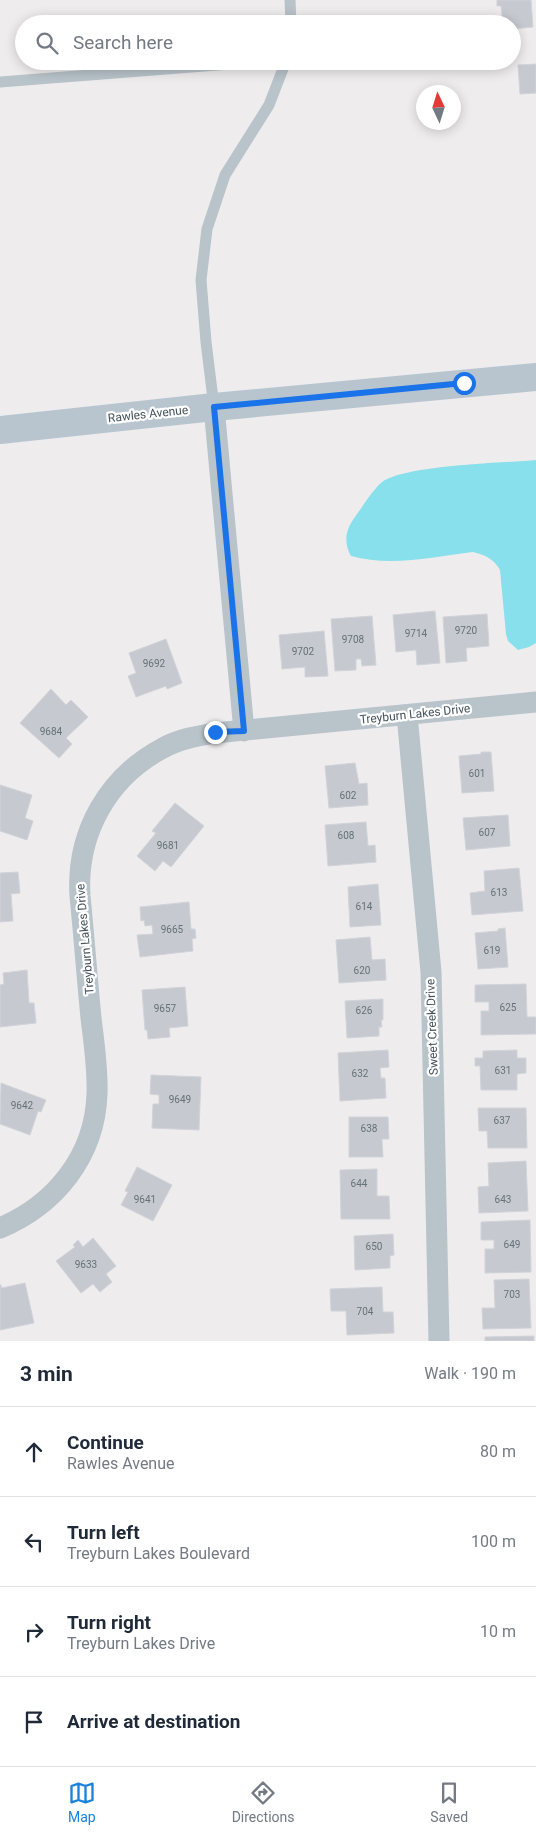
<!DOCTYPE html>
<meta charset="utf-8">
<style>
body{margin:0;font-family:Roboto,sans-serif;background:#f2f2f3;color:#1f2937}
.compass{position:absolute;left:416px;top:85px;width:45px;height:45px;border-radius:50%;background:#fff;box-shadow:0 2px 12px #0003;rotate:356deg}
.stop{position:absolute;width:15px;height:15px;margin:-11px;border:4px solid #1a73e8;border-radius:50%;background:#fff}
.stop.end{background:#1a73e8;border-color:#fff;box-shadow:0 1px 5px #0008}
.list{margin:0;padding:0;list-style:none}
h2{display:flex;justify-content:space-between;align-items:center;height:65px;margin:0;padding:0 20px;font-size:21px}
h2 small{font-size:16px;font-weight:400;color:#747a83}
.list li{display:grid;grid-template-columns:32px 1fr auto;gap:15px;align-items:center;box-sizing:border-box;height:90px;padding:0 20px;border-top:1px solid #e0e1e3}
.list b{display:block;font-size:19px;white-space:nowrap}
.list p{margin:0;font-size:16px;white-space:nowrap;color:#747a83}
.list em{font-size:16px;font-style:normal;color:#747a83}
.icon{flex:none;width:28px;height:28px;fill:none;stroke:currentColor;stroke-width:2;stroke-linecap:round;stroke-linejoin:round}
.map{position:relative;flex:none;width:536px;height:1341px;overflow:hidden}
.search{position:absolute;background:#fff;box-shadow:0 2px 12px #0003;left:15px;right:15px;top:15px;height:55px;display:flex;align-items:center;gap:12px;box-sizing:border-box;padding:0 18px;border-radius:28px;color:#747a83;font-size:19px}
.sheet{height:425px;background:#fff}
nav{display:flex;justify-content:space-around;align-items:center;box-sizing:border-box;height:70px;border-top:1px solid #e0e1e3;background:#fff;font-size:14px;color:#747a83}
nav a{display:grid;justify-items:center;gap:2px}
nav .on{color:#1982dc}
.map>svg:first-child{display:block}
</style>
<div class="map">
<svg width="536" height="1341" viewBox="0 0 536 1341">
<rect width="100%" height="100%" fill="#efeced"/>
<path fill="#87e0eb" d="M536,460V643L529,647L518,650L508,641L506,634L500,570C494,559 485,555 473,552C433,557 390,567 351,556C343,542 346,529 355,517C363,506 371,492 381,483C402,465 504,463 536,460Z"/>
<path fill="#c6cad0" stroke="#d0d3d8" d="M497,0H531L533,27L512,29V24H503L501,6H497Z
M536,64V93L520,94L518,65Z
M435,611L440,663L417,665L416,650L396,652L393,615Z
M487,614L489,646L466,648L467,661L446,663L443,617Z
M372,616L376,665L362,666L361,659H356V670L335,671L331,619Z
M324,631L328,676L305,677V667L282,669L279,635Z
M166,639L182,683L167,689L166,686L136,697L128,676L136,673L129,653Z
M51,689L66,705L71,700L88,717L66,738L72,744L59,758L20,723Z
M481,752H491L494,791L462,793L459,756L481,754Z
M355,763L359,784L367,783L368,805L329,808L325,766Z
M0,785L32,795L25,818L33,821L27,840L0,831Z
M175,803L204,826L171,867L163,861L155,871L137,856L156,833L152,831Z
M508,815L510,846L466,850L463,818Z
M366,822L368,846L375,845L376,862L328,866L325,825Z
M519,868L523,911L472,915L470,893L485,891L484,871Z
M18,872L20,893L11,894L13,921L0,922V873Z
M378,884L381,925L350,927L348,887Z
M189,902L191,929H195L196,938L192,939L193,951L140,957L137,935L153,934L152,925L145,926L144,920L141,921L140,907Z
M505,928L508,967L478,969L475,933L498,931V929Z
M370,937L372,960L385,959L386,980L339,983L336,940Z
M27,970L29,1003H34L36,1023L0,1027V985L4,984L3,973Z
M526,984L527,1017H536V1034L481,1035V1011H489V1002H475V985Z
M185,987L188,1026L169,1028L170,1037L148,1039L147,1030H145L142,990Z
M383,999V1020H381L382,1027H379V1036L347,1038L345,1001Z
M388,1050L389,1067L380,1068L381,1078H385L386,1098L340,1101L338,1053Z
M517,1050V1058H526V1073L517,1074V1090H481L480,1066H475V1058H483V1051Z
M151,1075L201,1077L199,1130L152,1128L153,1104H159V1095L150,1094Z
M1,1083L46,1100L41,1112L38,1111L30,1135L0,1124Z
M478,1108H526L527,1148H488L487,1131H479Z
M349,1117H388L389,1139H382L383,1157H349Z
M526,1161L528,1211L479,1213L478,1187L489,1186L488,1163Z
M137,1167L172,1185L153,1221L121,1205L128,1192L125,1191Z
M377,1169V1196H389L390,1219H341L340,1170Z
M530,1220L531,1272L485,1273V1249H494V1240H481V1222Z
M393,1234L394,1255L390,1256V1268L355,1270L354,1236Z
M93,1238L116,1266L106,1274L112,1282L100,1292L93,1284L81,1293L56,1261L75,1247L73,1245L78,1240L83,1247Z
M529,1279L531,1328L483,1329L482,1308H495L494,1280Z
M25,1283L34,1323L0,1330V1284L2,1288Z
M382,1287L383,1312H393L394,1333L347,1335L346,1311H331L330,1289Z
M534,1336V1341H485V1337Z"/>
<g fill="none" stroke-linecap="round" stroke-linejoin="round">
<path stroke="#b8c3ca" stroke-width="11" d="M290,0L291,24
M0,82L269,61
M214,407L206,342L201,280L207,229L225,175L269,105L286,61"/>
<path stroke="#b8c3ca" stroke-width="21" d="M214,407L244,731
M407,715L431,972L439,1341
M0,1228C55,1205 95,1156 97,1094C98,1069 94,1043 91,1018C87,977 84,936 80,896C76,833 108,777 163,748C179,739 197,736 215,733L536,702"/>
<path stroke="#b8c5cf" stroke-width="28" d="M0,430L214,407L536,377"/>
</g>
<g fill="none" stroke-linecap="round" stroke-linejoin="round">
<path stroke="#1a73e8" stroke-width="6" d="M215,732L244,731L214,407L464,383"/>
</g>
<g text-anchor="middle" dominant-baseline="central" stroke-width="4.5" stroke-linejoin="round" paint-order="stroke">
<g font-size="10" fill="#657078">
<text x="466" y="630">9720</text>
<text x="416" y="633">9714</text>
<text x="353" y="639">9708</text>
<text x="303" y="651">9702</text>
<text x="154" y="663">9692</text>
<text x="51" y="731">9684</text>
<text x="477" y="773">601</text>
<text x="348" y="795">602</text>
<text x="487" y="832">607</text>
<text x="346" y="835">608</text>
<text x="168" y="845">9681</text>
<text x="499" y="892">613</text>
<text x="364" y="906">614</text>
<text x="172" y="929">9665</text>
<text x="492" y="950">619</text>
<text x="362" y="970">620</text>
<text x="508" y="1007">625</text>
<text x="165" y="1008">9657</text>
<text x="364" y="1010">626</text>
<text x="503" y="1070">631</text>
<text x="360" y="1073">632</text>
<text x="180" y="1099">9649</text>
<text x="22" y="1105">9642</text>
<text x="502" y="1120">637</text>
<text x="369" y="1128">638</text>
<text x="359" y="1183">644</text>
<text x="145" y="1199">9641</text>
<text x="503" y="1199">643</text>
<text x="512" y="1244">649</text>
<text x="374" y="1246">650</text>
<text x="86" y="1264">9633</text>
<text x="512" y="1294">703</text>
<text x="365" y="1311">704</text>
</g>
<g font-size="12" fill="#45525a" stroke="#fff">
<text transform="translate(148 414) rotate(-6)">Rawles Avenue</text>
<text transform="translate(415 714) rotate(-6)">Treyburn Lakes Drive</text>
<text transform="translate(85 939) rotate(-95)">Treyburn Lakes Drive</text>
<text transform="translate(432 1027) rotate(-92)">Sweet Creek Drive</text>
</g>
</g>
</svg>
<svg class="compass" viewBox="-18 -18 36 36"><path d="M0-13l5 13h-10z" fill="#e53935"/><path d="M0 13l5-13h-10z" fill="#747a83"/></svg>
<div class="stop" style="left:464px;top:383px"></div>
<div class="stop end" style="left:215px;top:732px"></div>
<div class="search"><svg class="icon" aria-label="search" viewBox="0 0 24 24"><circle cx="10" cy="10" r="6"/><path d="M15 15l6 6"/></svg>Search here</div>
</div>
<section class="sheet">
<h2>3 min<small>Walk · 190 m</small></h2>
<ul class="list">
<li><svg class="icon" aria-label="ahead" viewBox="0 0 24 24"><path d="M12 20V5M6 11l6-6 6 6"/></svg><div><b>Continue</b><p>Rawles Avenue</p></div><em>80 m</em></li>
<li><svg class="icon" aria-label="left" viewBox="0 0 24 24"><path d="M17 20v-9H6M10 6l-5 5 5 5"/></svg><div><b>Turn left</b><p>Treyburn Lakes Boulevard</p></div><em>100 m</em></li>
<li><svg class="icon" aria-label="right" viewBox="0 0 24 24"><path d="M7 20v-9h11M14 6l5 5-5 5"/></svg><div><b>Turn right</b><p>Treyburn Lakes Drive</p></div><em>10 m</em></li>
<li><svg class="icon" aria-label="arrive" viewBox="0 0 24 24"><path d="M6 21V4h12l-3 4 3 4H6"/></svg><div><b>Arrive at destination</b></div></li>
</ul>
</section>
<nav>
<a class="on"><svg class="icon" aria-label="map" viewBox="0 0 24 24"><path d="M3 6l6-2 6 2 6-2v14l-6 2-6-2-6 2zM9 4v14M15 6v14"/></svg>Map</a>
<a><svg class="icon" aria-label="directions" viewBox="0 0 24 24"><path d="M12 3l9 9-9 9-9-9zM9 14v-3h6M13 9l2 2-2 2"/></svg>Directions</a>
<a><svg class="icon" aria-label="saved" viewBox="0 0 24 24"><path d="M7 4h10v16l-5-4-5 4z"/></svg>Saved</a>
</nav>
